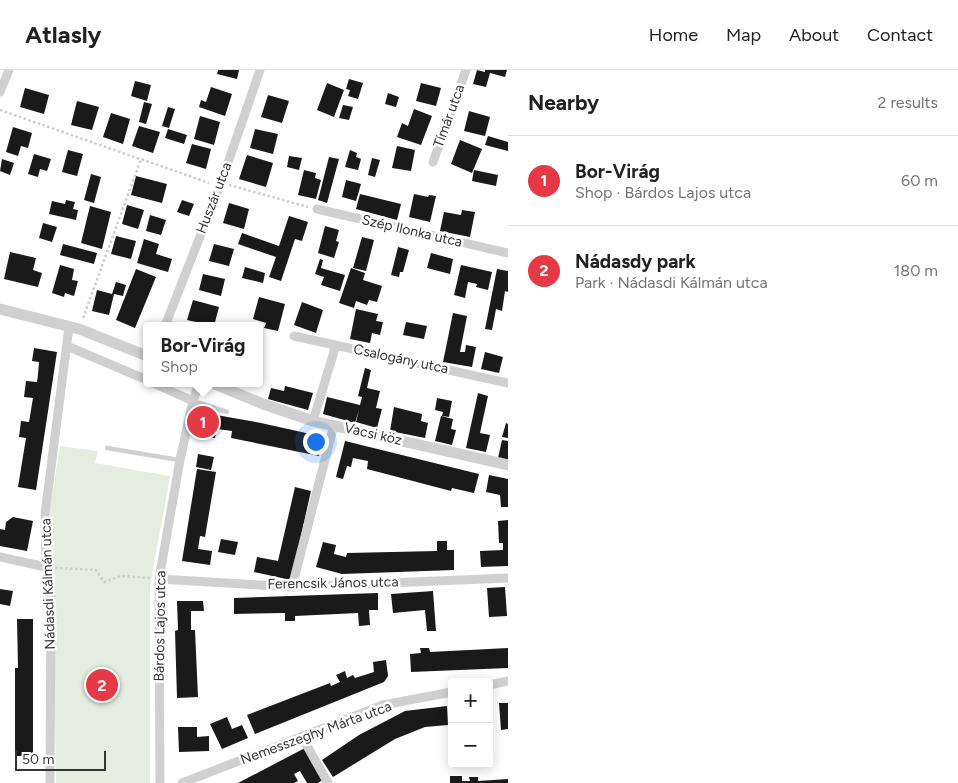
<!DOCTYPE html>
<meta charset="utf-8">
<style>
body{margin:0;font-family:Figtree,sans-serif;background:#f2f2f2;color:#202124}
.controls{position:absolute;right:15px;bottom:15px;display:grid;overflow:hidden;border-radius:5px;box-shadow:0 2px 12px #0003}
.controls button{width:45px;height:45px;display:grid;place-items:center;padding:0;border:0;border-bottom:1px solid #e0e0e0;background:#fff;color:#202124;font:25px sans-serif}
.scale{position:absolute;left:15px;bottom:12px;width:91px;box-sizing:border-box;padding-left:5px;border:2px solid #333;border-top:0;font-size:14px;line-height:18px;white-space:nowrap;color:#333;-webkit-text-stroke:4px #fff;paint-order:stroke}
.you{position:absolute;left:315px;top:371px;width:18px;height:18px;margin:-12px;border:4px solid #fff;border-radius:50%;background:#1a73e8;box-shadow:0 0 0 8px #1a73e833}
.badge{display:grid;place-items:center;width:32px;height:32px;border-radius:50%;background:#e63946;color:#fff;font-size:16px;font-weight:700}
.pin{position:absolute;translate:-50% -50%;border:2px solid #fff;box-shadow:0 1px 5px #0006}
.popup{position:absolute;left:143px;top:252px;width:120px;height:65px;box-sizing:border-box;display:grid;place-content:center;border-radius:5px;background:#fff;filter:drop-shadow(0 1px 4px #0005);font-size:16px;white-space:nowrap;color:#757577}
.popup b{font-size:19px;color:#202124}
.popup::after{content:'';position:absolute;left:50%;top:100%;margin-left:-10px;border:10px solid transparent;border-top-color:#fff}
.list{margin:0;padding:0;list-style:none}
h2{display:flex;justify-content:space-between;align-items:center;height:65px;margin:0;padding:0 20px;font-size:21px}
h2 small{font-size:16px;font-weight:400;color:#757577}
.list li{display:grid;grid-template-columns:32px 1fr auto;gap:15px;align-items:center;box-sizing:border-box;height:90px;padding:0 20px;border-top:1px solid #e0e0e0}
.list b{display:block;font-size:19px;white-space:nowrap}
.list p{margin:0;font-size:16px;white-space:nowrap;color:#757577}
.list em{font-size:16px;font-style:normal;color:#757577}
.map{position:relative;flex:none;width:508px;height:713px;overflow:hidden}
header{display:flex;align-items:center;gap:30px;box-sizing:border-box;height:70px;padding:0 25px;background:#fff;border-bottom:1px solid #e0e0e0}
header strong{font-size:24px}
nav{display:flex;gap:28px;margin-inline-start:auto;font-size:18px}
main{display:flex}
aside{flex:1;background:#fff}
.map>svg:first-child{display:block}
</style>
<header>
<strong>Atlasly</strong>
<nav><a>Home</a><a>Map</a><a>About</a><a>Contact</a></nav>
</header>
<main>
<div class="map">
<svg width="508" height="713" viewBox="0 0 508 713">
<rect width="100%" height="100%" fill="#fff"/>
<path fill="#e6ecdf" d="M60,376L98,381L95,393L170,406L150,516V713H56L53,512L44,479Z"/>
<path fill="#1a1a1a" d="M218,0H239L237,9L217,4Z
M477,0L485,2V0H507L505,7L490,3L486,17L473,14Z
M349,9L363,13L358,29L348,26L350,20L346,19Z
M135,11L151,15L147,31L131,26Z
M327,13L344,20L334,47L317,40Z
M421,13L441,18L436,36L416,31Z
M211,17L232,24L225,46L199,37L201,30L206,32Z
M25,18L49,25L44,44L20,37Z
M388,23L399,27L396,37L385,34Z
M268,25L289,31L282,53L261,47Z
M77,31L99,37L92,60L71,55Z
M144,32L152,34L146,54L139,52Z
M343,35L353,37L349,50L339,48Z
M168,37L175,39L169,58L162,56Z
M414,39L432,46L421,75L397,67L402,53L408,56Z
M469,41L490,47L485,66L464,61Z
M111,43L130,49L123,74L103,67Z
M200,46L220,52L214,75L194,69Z
M139,56L160,62L153,83L132,76Z
M13,57L32,63L28,78L21,76L18,86L6,82Z
M168,59L187,65L184,74L165,68Z
M255,59L278,64L273,84L250,78Z
M488,66L508,72V81L485,75Z
M460,70L482,79L472,103L451,94Z
M192,74L211,79L206,99L186,93Z
M397,76L415,80L411,101L392,98Z
M68,80L83,84L77,106L62,102Z
M350,80L357,83L356,87L361,89L358,100L345,97Z
M34,84L51,89L47,101L40,99L38,107L28,104Z
M247,85L273,93L266,117L239,109Z
M289,86L302,88L299,100L287,97Z
M329,87L339,89L327,133L318,130Z
M372,88L380,90L375,107L368,105Z
M2,89L14,93L10,105L0,101Z
M304,100L316,103L315,108L321,110L316,129L298,125Z
M474,100L498,105L496,116L472,111Z
M91,104L101,107L94,133L84,130Z
M136,106L167,114L162,133L131,125Z
M346,110L361,114L356,131L342,127Z
M360,124L401,134L397,150L356,139Z
M414,124L428,127L429,125L436,126L430,152L409,147Z
M66,130L75,132L73,139L78,140L76,150L49,144L52,131L65,134Z
M182,130L194,134L189,146L177,142Z
M229,133L249,139L244,159L223,153Z
M127,135L144,140L138,159L122,154Z
M90,136L111,142L102,179L81,173Z
M462,140L475,142L470,167L440,161L444,142L461,145Z
M150,145L166,150L161,165L146,161Z
M289,146L308,152L302,171L295,169L281,211L269,207L276,187L238,174L242,163L279,176Z
M43,153L57,157L52,172L39,168Z
M325,156L339,160L336,171L339,172L334,188L318,183Z
M116,166L136,171L131,189L111,184Z
M362,167L374,170L366,201L353,198Z
M144,169L159,174L156,184L172,189L168,202L137,193Z
M63,174L97,183L94,194L60,185Z
M214,174L234,179L229,196L209,191Z
M398,177L409,180L403,202H400L399,207L391,205Z
M10,182L36,188L33,200L42,203L38,217L4,209Z
M431,183L453,189L450,204L427,198Z
M320,189L323,190L321,198L345,205L340,221L321,215L324,207L315,204Z
M60,195L74,199L72,210L78,211L74,226L65,223L64,227L52,223Z
M461,195L492,202L488,220L476,217L477,214L468,212L465,228L454,225Z
M245,197L265,203L263,213L242,208Z
M351,198L365,203L363,210L382,216L377,232L369,230L367,235L356,231L354,238L339,233Z
M136,199L156,207L135,258L116,250Z
M497,199L508,201V222L505,221L502,241L496,239L492,260L485,259Z
M203,204L225,209L221,226L199,220Z
M116,212L126,215L123,226L114,224L109,245L92,241L97,220L112,224Z
M259,227L285,234L278,261L264,258L266,253L253,249Z
M193,230L219,237L214,256L187,250Z
M302,232L323,240L316,263L294,255Z
M356,239L378,244L376,251L383,252L380,265L372,263L370,273L350,269Z
M453,243L467,246L460,282H465L466,275L476,277L472,297L443,292Z
M406,252L427,256L424,269L403,265Z
M34,278L57,282L36,420L18,417L26,368L19,367L21,351L29,352L33,328L24,327L26,311L37,312L38,304L39,292L32,291Z
M485,282L503,287L499,303L481,299Z
M365,298L371,300L367,318L380,321L376,338L382,339L377,358L356,352L359,340L355,353L323,344L327,327L360,335L362,327L358,326Z
M285,316L313,323L308,340L268,329L271,318L284,321Z
M478,323L488,326L480,363L490,365L486,382L466,378Z
M437,328L452,331L449,347L442,346L443,342L435,340Z
M394,337L422,344L421,351L428,353L425,368L390,361Z
M205,343L261,353L324,367L319,386L231,368L232,361L217,359L215,368L201,366Z
M441,346L453,349L451,359L456,360L452,375L435,371Z
M506,353L508,354V368L502,367Z
M502,370L508,371V390L498,388Z
M345,371L479,404L474,423L452,418L451,421L367,399L368,391L353,388L351,397L347,396L343,409L336,407Z
M198,384L214,387L211,400L196,397Z
M197,399L216,402L205,467L200,466L198,479L212,481L210,495L182,491Z
M489,405L508,409V437H501L500,425L486,422Z
M295,417L311,421L291,510L254,502L257,487L278,491Z
M13,447L33,451L27,481L0,476V459L5,460L6,452Z
M508,450V496L481,497L480,481L503,480V473H499L498,451Z
M221,469L238,472L235,485L218,482Z
M437,471H447V480H454V500L342,504L316,497L323,472L336,475L334,484L346,487L347,483L437,481Z
M505,517L507,546L489,547L487,518Z
M0,519L13,521L10,536L0,534Z
M433,521L436,561H427L425,540L393,543L391,524Z
M378,523V540H369L370,555L359,556L358,543L295,546V551H285V543L234,544V528Z
M177,531H203L204,541H191V560H195L198,627L177,628L175,561L178,560Z
M17,549H33V686H15V598H18Z
M420,578H429L430,582L508,578V598L411,602L410,584L421,583Z
M386,590L388,606L384,612L255,664L247,645L330,613L331,616L340,612L336,605L345,601L347,608L353,605L355,608L374,602L373,592Z
M499,633H508V659L501,660Z
M447,636L448,655L425,657L395,669L333,707L322,690L359,665L405,641Z
M227,647L232,659L242,655L248,668L222,679L210,654Z
M178,657H197V667L209,666V681L179,682Z
M305,678L324,709L318,713H307L300,701L294,704L298,711L294,713H238Z
M450,706H462V711H470L469,707H478V711L508,709V713H450Z"/>
<g fill="none" stroke-linecap="round" stroke-linejoin="round">
<path stroke="#cdcdcd" stroke-width="2.5" stroke-dasharray="2.5 2.5" stroke-linecap="butt" d="M0,40L140,89
M229,115L308,137
M83,248L141,89L209,113
M55,498L96,500L104,512L121,506L150,508"/>
<path stroke="#d0d0d0" stroke-width="4.5" d="M193,331L227,342
M107,378L179,390"/>
<path stroke="#d0d0d0" stroke-width="9" d="M0,22L9,0
M433,92L466,0
M317,139L508,183
M165,256L221,113L260,0
M294,266L508,313
M67,276L147,310
M153,313L193,331
M313,351L336,275
M0,487L46,497
M159,509L292,517L508,508
M292,517L334,355
M489,615L508,611
M302,667L328,713
M50,713L51,525L49,510L46,497L45,444L69,257
M160,713L159,509L180,390L193,331L199,313
M182,713L383,635L452,622"/>
<path stroke="#d0d0d0" stroke-width="11" d="M0,239L79,259L147,286
M212,313L263,334L313,351L508,395"/>
</g>
<g text-anchor="middle" dominant-baseline="central" stroke-width="5" stroke-linejoin="round" paint-order="stroke">
<g font-size="14" fill="#333" stroke="#fff">
<text transform="translate(449 46) rotate(-70)">Tímár utca</text>
<text transform="translate(214 128) rotate(-69)">Huszár utca</text>
<text transform="translate(412 161) rotate(13)">Szép Ilonka utca</text>
<text transform="translate(401 289) rotate(12)">Csalogány utca</text>
<text transform="translate(373 364) rotate(13)">Vacsi köz</text>
<text transform="translate(333 513) rotate(-1)">Ferencsik János utca</text>
<text transform="translate(48 514) rotate(-92)">Nádasdi Kálmán utca</text>
<text transform="translate(160 556) rotate(-89)">Bárdos Lajos utca</text>
<text transform="translate(316 663) rotate(-20)">Nemesszeghy Márta utca</text>
</g>
</g>
</svg>
<div class="controls">
<button>+</button>
<button>−</button>
</div>
<div class="scale">50 m</div>
<div class="you"></div>
<div class="pin badge" style="left:203px;top:352px">1</div>
<div class="popup"><b>Bor-Virág</b>Shop</div>
<div class="pin badge" style="left:102px;top:615px">2</div>
</div>
<aside>
<h2>Nearby<small>2 results</small></h2>
<ul class="list">
<li><span class="badge">1</span><div><b>Bor-Virág</b><p>Shop · Bárdos Lajos utca</p></div><em>60 m</em></li>
<li><span class="badge">2</span><div><b>Nádasdy park</b><p>Park · Nádasdi Kálmán utca</p></div><em>180 m</em></li>
</ul>
</aside>
</main>
